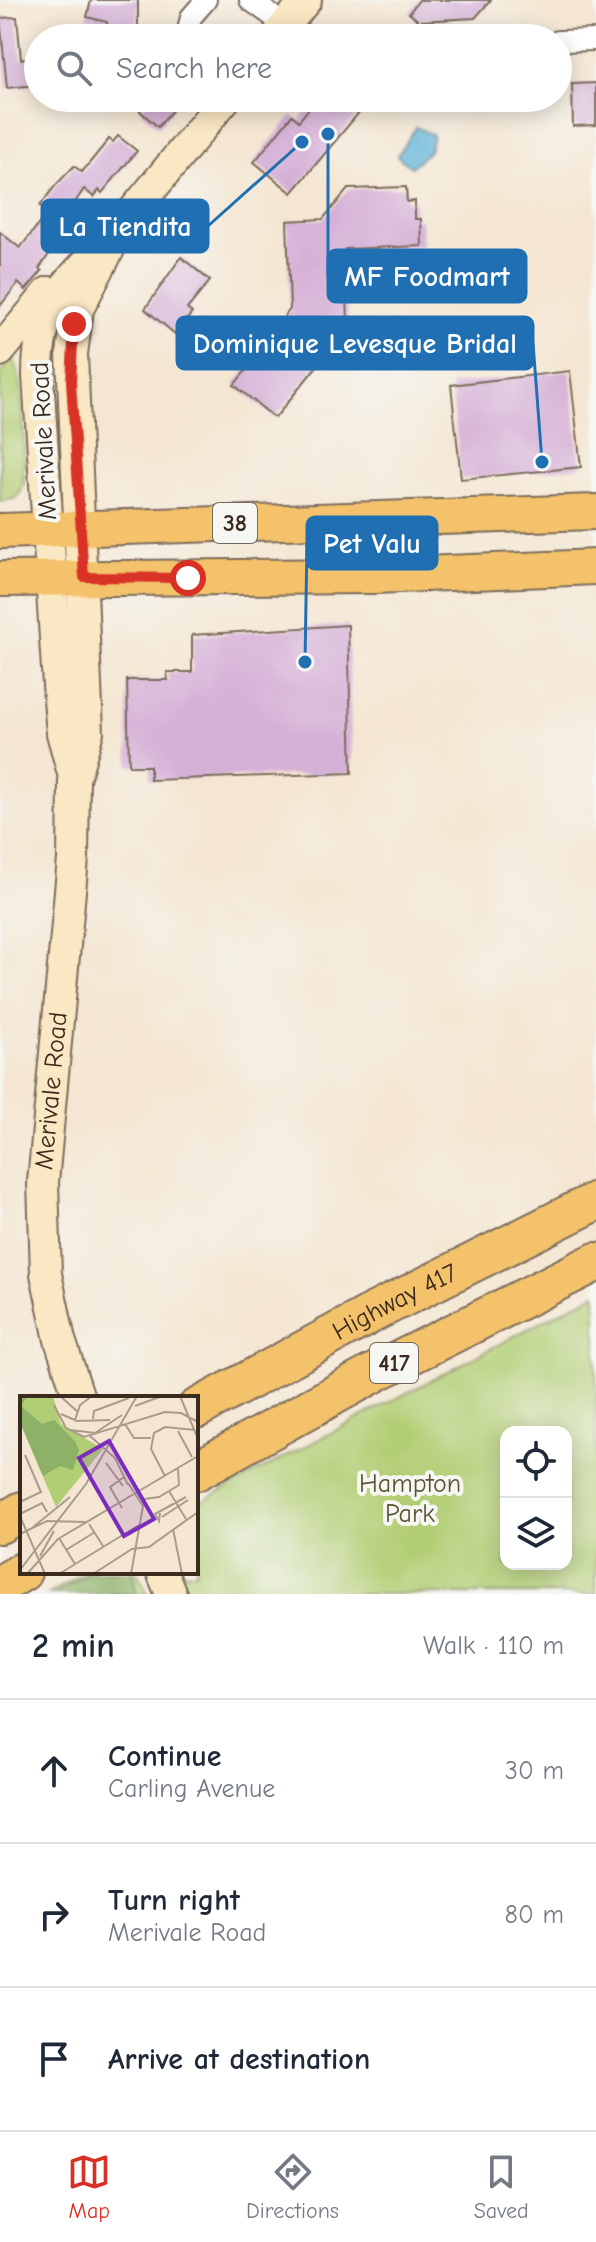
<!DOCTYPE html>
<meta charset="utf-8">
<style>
body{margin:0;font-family:"Comic Neue",sans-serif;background:#f2f2f3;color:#1f2937}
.controls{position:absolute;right:24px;bottom:24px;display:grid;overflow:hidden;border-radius:16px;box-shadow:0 4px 20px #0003}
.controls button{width:72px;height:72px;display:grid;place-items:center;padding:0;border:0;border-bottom:2px solid #e0e1e3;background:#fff;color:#1f2937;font:40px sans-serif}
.stop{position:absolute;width:24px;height:24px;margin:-18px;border:6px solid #d93025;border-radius:50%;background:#fff}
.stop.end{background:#d93025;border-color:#fff;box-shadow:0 2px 8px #0008}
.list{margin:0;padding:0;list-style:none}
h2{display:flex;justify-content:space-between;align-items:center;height:104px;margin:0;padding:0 32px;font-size:34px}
h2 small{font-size:26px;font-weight:400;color:#747a83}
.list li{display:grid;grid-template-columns:52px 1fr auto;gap:24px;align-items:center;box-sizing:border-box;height:144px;padding:0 32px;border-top:2px solid #e0e1e3}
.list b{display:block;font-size:30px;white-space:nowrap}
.list p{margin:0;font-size:26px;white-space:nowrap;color:#747a83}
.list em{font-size:26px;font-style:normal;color:#747a83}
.icon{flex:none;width:44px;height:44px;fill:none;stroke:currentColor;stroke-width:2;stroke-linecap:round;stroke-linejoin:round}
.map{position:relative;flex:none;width:596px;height:1594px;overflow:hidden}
.search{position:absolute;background:#fff;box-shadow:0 4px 20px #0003;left:24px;right:24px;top:24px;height:88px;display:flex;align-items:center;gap:20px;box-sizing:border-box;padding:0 28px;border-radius:44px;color:#747a83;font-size:30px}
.sheet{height:536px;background:#fff}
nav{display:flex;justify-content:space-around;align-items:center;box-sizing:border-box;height:112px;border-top:2px solid #e0e1e3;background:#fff;font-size:22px;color:#747a83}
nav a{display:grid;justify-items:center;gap:4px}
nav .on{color:#d93025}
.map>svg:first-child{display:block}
</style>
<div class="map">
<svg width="596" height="1594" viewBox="0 0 596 1594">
<rect width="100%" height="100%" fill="#f6f6f2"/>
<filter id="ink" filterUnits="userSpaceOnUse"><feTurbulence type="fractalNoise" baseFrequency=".0125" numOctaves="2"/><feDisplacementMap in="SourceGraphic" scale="16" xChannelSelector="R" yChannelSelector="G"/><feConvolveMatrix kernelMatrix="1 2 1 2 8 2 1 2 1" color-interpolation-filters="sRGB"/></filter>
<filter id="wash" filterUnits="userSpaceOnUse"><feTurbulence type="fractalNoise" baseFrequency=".006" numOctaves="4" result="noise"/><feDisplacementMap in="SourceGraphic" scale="32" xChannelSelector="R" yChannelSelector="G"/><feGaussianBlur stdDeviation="1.8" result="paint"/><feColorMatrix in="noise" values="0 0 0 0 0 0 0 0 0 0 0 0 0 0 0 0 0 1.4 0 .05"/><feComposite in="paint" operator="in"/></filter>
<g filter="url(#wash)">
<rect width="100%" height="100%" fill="#f4e6d2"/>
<path fill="#b2ce74" stroke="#767c49" stroke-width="2" fill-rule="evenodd" d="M12,357C27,377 23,458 24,485L17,498L0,502V374Z
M596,1293V1594H188L179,1572H196V1504ZM566,1432V1564H506V1432Z
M86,1572H137L148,1594H49Z"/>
<path fill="#8db166" stroke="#646e42" stroke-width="2" d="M91,1572H132L137,1594H55Z"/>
<path fill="#5cb0d8" stroke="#4c6d7b" stroke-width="2" d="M416,127L433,135L429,151L411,167L397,156Z"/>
<g id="blocks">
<path fill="#d6b1d7" d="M91,0H138V38H108L107,22L87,17Z
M419,0H491L475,18L419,21L409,13Z
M17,17L21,59L33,57L36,85L7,88L0,18Z
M596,83V125L573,126L572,84Z
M150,98H162L174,108L158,127L140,111Z
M317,98H348L362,109L292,193L254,162L292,115L299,121Z
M118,136L137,151L102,193L99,190L94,197L84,189L54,233L60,238L39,269L42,271L26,290L18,283L0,306V232L20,248L48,212L40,206L55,186L74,166L82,172L109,139L113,142Z
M406,187L407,202L415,201V219H421L422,246L345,249L348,320L369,337L356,354L338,340L275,418L234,385L281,327L278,325L290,309L287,221L323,219L348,189Z
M181,257L210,281L187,309L192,313L175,334L145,309Z
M570,371L581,467L461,479L451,385Z
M348,625L352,773L150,780V766H129L127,680H168L167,672H192V635Z"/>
</g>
</g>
<g filter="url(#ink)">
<use href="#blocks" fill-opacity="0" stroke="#7c6c5d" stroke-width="2"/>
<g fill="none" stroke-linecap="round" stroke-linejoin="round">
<g stroke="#7c6c5d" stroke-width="24">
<path id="street" d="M250,0L285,25
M186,38L191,17L206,0
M558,41L596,40"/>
</g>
<g stroke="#7c6c5d" stroke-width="34">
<g id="secondary">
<path d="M275,38L306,0"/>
<path d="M0,351L49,292"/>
<path d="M74,777L62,733L59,700L38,376C37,293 79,277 125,221C159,181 192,139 226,98"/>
<path id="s1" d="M79,1398L60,1340L46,1274L43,1182L73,859L74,779L88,732L72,354L78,309L121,226"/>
<path d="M162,1572L171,1594"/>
</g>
</g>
<g stroke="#7c6c5d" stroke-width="38">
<path id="primary" d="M0,531L596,512
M0,579L374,576L596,567"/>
</g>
<g stroke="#7c6c5d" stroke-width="42">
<g id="highway">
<path id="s2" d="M196,1409L378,1310L596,1201"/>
<path d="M196,1471L376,1372L596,1262"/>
<path d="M0,1524L22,1511"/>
<path d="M0,1585L22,1572"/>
</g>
</g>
<use href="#street" stroke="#fff" stroke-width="20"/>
<use href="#secondary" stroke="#fae7c3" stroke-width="30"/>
<use href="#primary" stroke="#f3c26a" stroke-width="34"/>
<use href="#highway" stroke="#f3c26a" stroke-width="38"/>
</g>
</g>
<g fill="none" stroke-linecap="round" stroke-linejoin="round" filter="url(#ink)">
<path stroke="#d93025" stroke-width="10" d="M74,324L71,382L84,577L188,578"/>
</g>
<g text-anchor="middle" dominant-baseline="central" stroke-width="8" stroke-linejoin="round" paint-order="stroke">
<g fill="#f6f6f2" stroke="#73675e" stroke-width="2">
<rect x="213" y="503" width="44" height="40" rx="6"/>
<rect x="370" y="1343" width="48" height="40" rx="6"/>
</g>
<g font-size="24" font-weight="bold" fill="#3b2a1e">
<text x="235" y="523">38</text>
<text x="394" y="1363">417</text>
</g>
<g font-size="26" fill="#3b2a1e" stroke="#f6f6f2">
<text transform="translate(44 441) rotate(-93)">Merivale Road</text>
<text stroke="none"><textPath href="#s1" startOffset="312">Merivale Road</textPath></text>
<text stroke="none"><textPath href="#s2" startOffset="226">Highway 417</textPath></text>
</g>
<g font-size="26" fill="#595334" stroke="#f6f6f2">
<text x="410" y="1484">Hampton<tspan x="410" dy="30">Park</tspan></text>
</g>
</g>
<g transform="translate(20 1396)">
<rect width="178" height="178" fill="#f4e6d2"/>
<path d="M33,0L41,28L83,53L36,111L0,27V2Z" fill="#b2ce74"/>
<path d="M8,0L1,10L22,28L34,24L55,45L59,54L53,74L40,70L23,80L0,26V2Z" fill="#8db166"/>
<path fill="none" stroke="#aa9b8a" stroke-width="2" d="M40,0L58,16M160,0L178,43M34,9L46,32L64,41L145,16L161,17L178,26M115,10L142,0M41,18L57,25L90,24M73,23L74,15L109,2M55,24L60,9L72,0M105,28L114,42H131M51,34L75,37L102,19M158,35L172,61M70,40L95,62L108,89M86,67L103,90M145,80L131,53L134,37L145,31L175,34M108,87L123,110L111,178M149,95L166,123M124,103L139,101L159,89L158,73M0,106L21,96L5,59M102,112L90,91L104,81M140,117L139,125L135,118L166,101M0,118L22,107L27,116M0,120L25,178M142,121L168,104M69,128L83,150M12,132L50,101M153,133L162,178M0,138L27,125L66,126M39,142L55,168M46,154L75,136M20,160L34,135M0,174L66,88L117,0M7,178L38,143L178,60M39,178L119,129M73,178L112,153L129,151L178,116"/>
<path fill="#7b2cbf" fill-opacity="0.15" stroke="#7b2cbf" stroke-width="4" d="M89,45L134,123L104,140L59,62Z"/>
<rect width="178" height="178" fill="none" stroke="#3b2a1e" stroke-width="4"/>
</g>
<path fill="none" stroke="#1f6fb2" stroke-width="3" d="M302 142L208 226M328 134L328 276M542 462L533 343M305 662L307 543"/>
<g fill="#1f6fb2" stroke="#f6f6f2" stroke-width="3">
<circle cx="302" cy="142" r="8"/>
<circle cx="328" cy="134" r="8"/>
<circle cx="542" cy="462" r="8"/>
<circle cx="305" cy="662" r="8"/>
</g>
<g fill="#1f6fb2" stroke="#1f6fb2" stroke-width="3">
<rect x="42" y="200" width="166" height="52" rx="8"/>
<rect x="328" y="250" width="198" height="52" rx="8"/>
<rect x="177" y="317" width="356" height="52" rx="8"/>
<rect x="307" y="517" width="130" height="52" rx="8"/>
</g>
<g font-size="28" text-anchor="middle" font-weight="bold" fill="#fff">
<text x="125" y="236">La Tiendita</text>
<text x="427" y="286">MF Foodmart</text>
<text x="355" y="353">Dominique Levesque Bridal</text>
<text x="372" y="553">Pet Valu</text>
</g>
</svg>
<div class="controls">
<button><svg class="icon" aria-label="locate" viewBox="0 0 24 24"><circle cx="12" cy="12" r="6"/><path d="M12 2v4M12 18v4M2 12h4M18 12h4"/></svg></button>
<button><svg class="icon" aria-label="layers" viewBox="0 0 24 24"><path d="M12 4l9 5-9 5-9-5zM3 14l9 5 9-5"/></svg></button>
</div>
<div class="stop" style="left:188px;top:578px"></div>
<div class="stop end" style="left:74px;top:324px"></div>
<div class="search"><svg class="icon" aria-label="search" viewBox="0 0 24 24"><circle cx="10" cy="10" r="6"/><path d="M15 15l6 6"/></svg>Search here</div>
</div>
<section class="sheet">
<h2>2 min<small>Walk · 110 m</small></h2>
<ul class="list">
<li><svg class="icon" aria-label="ahead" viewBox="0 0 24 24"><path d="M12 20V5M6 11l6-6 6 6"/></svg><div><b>Continue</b><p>Carling Avenue</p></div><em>30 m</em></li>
<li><svg class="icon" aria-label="right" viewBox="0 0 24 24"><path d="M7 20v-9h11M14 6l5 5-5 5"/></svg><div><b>Turn right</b><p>Merivale Road</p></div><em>80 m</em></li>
<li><svg class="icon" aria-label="arrive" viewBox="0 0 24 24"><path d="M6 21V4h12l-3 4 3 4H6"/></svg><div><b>Arrive at destination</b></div></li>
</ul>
</section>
<nav>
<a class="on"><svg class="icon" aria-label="map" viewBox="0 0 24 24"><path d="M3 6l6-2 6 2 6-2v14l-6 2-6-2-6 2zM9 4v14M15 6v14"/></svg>Map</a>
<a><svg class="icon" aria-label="directions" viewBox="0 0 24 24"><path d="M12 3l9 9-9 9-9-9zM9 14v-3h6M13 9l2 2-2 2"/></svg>Directions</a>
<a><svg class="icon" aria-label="saved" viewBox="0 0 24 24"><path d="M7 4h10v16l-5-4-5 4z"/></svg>Saved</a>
</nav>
